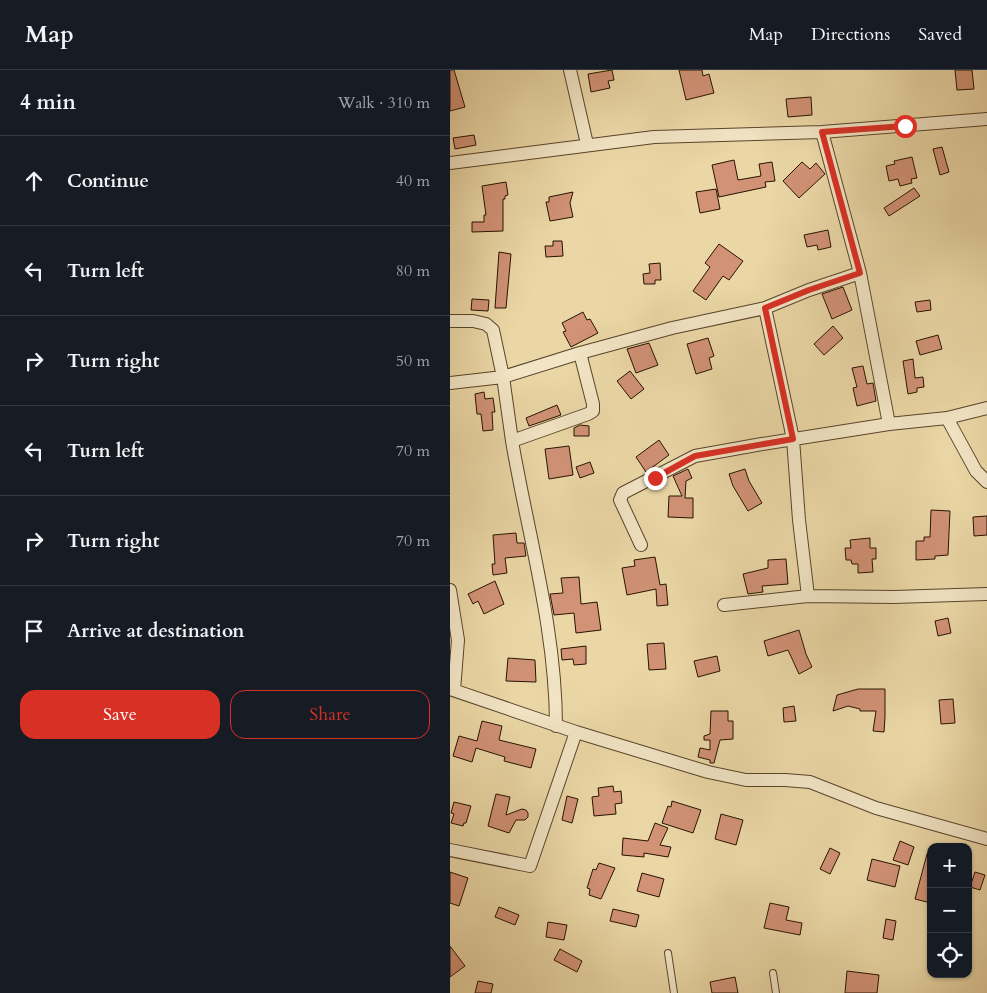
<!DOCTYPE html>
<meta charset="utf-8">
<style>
body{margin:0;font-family:Cardo,serif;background:#20242c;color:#f1f3f6}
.controls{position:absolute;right:15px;bottom:15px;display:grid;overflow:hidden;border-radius:10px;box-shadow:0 1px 4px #0004}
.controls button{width:45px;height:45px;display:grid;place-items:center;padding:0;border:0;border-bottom:1px solid #363941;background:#171b24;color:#f1f3f6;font:25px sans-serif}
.stop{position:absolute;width:15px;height:15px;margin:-11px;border:4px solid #d93025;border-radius:50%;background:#fff}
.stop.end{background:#d93025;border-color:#fff;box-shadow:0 1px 5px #0008}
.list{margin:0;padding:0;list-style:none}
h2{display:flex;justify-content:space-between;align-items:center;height:65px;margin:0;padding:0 20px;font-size:21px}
h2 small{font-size:16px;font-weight:400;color:#9ea1a6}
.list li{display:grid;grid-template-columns:32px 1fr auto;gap:15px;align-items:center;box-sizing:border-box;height:90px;padding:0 20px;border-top:1px solid #363941}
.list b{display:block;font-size:19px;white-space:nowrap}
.list em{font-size:16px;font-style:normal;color:#9ea1a6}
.actions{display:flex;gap:10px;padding:15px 20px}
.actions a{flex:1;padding:11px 0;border:1px solid #d93025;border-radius:15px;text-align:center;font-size:18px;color:#d93025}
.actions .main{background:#d93025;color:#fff}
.icon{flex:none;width:28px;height:28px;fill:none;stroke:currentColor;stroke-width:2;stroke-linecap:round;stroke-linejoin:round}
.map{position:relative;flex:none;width:537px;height:923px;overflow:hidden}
header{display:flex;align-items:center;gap:30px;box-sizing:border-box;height:70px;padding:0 25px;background:#171b24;border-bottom:1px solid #363941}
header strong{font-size:24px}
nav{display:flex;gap:28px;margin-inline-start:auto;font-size:18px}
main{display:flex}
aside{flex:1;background:#171b24}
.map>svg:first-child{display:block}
</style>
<header>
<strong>Map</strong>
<nav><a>Map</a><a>Directions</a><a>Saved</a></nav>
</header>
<main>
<aside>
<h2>4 min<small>Walk · 310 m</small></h2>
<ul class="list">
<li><svg class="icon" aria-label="ahead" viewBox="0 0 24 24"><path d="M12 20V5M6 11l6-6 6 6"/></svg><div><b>Continue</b></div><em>40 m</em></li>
<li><svg class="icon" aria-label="left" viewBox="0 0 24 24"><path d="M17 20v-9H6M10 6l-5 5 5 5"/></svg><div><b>Turn left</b></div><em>80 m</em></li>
<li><svg class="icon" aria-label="right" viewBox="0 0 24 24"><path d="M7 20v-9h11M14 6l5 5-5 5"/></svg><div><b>Turn right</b></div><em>50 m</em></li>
<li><svg class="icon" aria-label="left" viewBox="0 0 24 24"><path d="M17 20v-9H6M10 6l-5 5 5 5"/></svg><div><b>Turn left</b></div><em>70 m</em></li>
<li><svg class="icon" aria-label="right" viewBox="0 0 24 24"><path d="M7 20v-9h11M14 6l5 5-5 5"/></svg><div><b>Turn right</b></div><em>70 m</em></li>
<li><svg class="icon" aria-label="arrive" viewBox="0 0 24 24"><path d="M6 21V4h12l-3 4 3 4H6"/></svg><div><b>Arrive at destination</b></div></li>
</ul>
<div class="actions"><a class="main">Save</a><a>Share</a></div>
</aside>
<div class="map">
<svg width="537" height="923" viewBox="0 0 537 923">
<rect width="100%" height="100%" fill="#ebd7a6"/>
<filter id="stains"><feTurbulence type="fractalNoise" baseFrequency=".004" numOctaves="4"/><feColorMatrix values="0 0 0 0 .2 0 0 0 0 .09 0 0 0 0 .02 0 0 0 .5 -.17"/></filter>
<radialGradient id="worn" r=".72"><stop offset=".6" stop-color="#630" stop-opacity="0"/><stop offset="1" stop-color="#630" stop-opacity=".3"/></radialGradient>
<path fill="#d19276" stroke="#271300" d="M0,0H4L15,37L0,41Z
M162,0L164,10L158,11L160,18L141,22L138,4Z
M229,0H252L253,6L259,4L264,23L236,30Z
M505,0H522L524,19L507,20Z
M361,27L362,45L338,47L336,29Z
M24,65L26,75L5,79L3,68Z
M492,77L499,102L490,105L483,79Z
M462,87L467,108L461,109L462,113L450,116L448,109L439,111L436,96L445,94L444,91Z
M284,90L288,110L311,106L309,94L322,92L325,111L315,112L316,117L269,127L262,95Z
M352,92L360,99L366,93L375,104L349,128L333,111Z
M56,112L58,125L55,126V129H53V161L22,162V152H34V145H36L32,116Z
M464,118L470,126L439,146L434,138Z
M266,119L270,139L250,143L246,122Z
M123,122L120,133L123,147L100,151L96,132H99V127Z
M378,160L381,177L368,180L367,175L357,177L354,165Z
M103,171H112L113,186L96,187L95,176H103Z
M269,174L293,191L279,210L273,206L256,230L243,221L260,197L255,193Z
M49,182L61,184L56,238H45Z
M210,193L211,210H205V214H194L193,204L200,203L199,194Z
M393,217L402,240L382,249L372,224Z
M22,229L39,230L38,241L21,240Z
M480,230L481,240L467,242L465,232Z
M133,242L137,250L140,249L148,263L121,277L113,262L116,261L112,253Z
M383,256L393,268L374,285L364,274Z
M488,265L492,279L470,285L466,271Z
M258,268L264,286L259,288L262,299L246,304L237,274Z
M199,273L208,295L186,303L177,279Z
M463,289L465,308L473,307L474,317L467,318V322L458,324L453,291Z
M413,296L417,314L423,313L426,331L407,336L403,318L407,317L402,298Z
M180,301L194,319L181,329L167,311Z
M34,322L35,329L43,328L45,342H42L43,360L33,361L31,344H27L25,324Z
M107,335L111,345L79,356L76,348Z
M130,355L139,356V366H124V358Z
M209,370L219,385L196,402L186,387Z
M119,376L123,405L99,409L95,379Z
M140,392L144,403L130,408L126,397Z
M238,399L242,408L236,411L235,428H243V448L218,447L219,426H232L223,406Z
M295,399L299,411L312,433L298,441L283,416L279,404Z
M481,440L500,441L498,485L485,486V489L466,490V471H474V467H480Z
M537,446V465L524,466L523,447Z
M66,463L67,473H74L76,486L55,488L57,503L43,505L42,494H45L43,465Z
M420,468V478H426V489H422L423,502L408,503V494H402L401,490H396L395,478H401L400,470Z
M205,487L210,515L216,514L218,535L207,536L206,519L177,525L172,498L185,496L184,490Z
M336,489L338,514L312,516L313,522L298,524L293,504L318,498V490Z
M129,507L131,534L147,532L151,560L126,563L124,543L104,545L100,524L113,523L111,508Z
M45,511L54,534L34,544L28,531L23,534L18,524Z
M498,548L501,563L488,566L485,551Z
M349,560L356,584L362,597L349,604L338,580L318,586L314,571Z
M214,573L216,599L199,600L197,574Z
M136,576V594L124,595L123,589L112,590L111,579Z
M267,586L270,601L248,607L244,591Z
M58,588L85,590L86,612L56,611Z
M408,619H435V647L434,662L423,661L426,641H410V639L398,636L383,641L387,625Z
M503,629L505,653L491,654L489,630Z
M344,636L346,651L334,652L333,638Z
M261,641H278V651H283V669L270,670L264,693H260V690L248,687L250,678L260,680V670H254V666L260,664Z
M32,651L52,656L49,670L86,679L81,698L54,691L55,687L26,678L22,692L3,686L9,666L27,671Z
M163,716L164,722L171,721L172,733L165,734L166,744L144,746L142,727L149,726L148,718Z
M46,724L60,727L56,745L72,739L76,740L78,743V747L75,750H66L59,763L38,756Z
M117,726L128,729L122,753L112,750Z
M222,731L251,740L243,763L212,753L218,736L221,737Z
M4,732L21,736L16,753H14L13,756L1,753L4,744L1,743Z
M271,744L293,750L286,775L265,769Z
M205,753L218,758L210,775L221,777L218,787L194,783V787L172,785L173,768L198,771Z
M450,771L464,777L458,795L443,790Z
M380,778L390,783L380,804L370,799Z
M477,784H481V833L465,829Z
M422,789L450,796L445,817L417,810Z
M149,793L165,798L151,829L139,825L140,819L137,818L143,799L146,800Z
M0,802L18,808L9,836L0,833Z
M525,802L535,805L530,820L520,817Z
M192,803L214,809L209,827L187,821Z
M320,833L339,837L336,850L352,853L350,865L314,858Z
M49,837L69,845L65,855L45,847Z
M163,839L189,845L186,857L160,851Z
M436,849L446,851L443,870L433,868Z
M98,852L117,855L114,870L96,867Z
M0,876L15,896L0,907Z
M110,879L132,891L127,902L104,890Z
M397,901L429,905L427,923H395Z
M285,907L288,923H262L260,912Z
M28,911L43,914L41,923H25Z"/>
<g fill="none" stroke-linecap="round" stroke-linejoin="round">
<g stroke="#58442a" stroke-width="8">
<path id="service" d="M218,883L224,923
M323,903L326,923"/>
</g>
<g stroke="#58442a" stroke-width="14">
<path id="minor" d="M120,0L137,74
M372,62L410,203L439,354
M0,93L204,67L372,62L537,49
M315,238L343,369L349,450L358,526L444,527L537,524
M0,251H23L36,254L43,260L53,307L130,283L222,258L315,238L359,220L410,203
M0,313L53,307L62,371
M497,348L537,338
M191,475L170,430L173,423L245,386L312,374L439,354L497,348L526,401L537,412
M0,520L8,570L4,620
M274,535L358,526
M0,619L126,662L258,702L296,710H335L360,712L426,738L537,769
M106,656C106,559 78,465 62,371L138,344L143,341V334L130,283
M0,780L80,796L126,662"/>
</g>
<use href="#service" stroke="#f2e5c5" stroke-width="6"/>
<use href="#minor" stroke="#f2e5c5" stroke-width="12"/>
</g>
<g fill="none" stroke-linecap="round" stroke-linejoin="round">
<path stroke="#d93025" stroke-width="6" d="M205,408L245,386L343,369L315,238L359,220L410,203L372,62L455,56"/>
</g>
<rect width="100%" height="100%" filter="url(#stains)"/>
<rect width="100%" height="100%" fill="url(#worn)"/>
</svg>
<div class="controls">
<button>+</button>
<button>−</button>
<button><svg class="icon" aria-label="locate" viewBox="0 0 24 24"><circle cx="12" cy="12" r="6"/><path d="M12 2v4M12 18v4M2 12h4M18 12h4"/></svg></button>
</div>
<div class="stop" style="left:455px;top:56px"></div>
<div class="stop end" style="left:205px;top:408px"></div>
</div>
</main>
